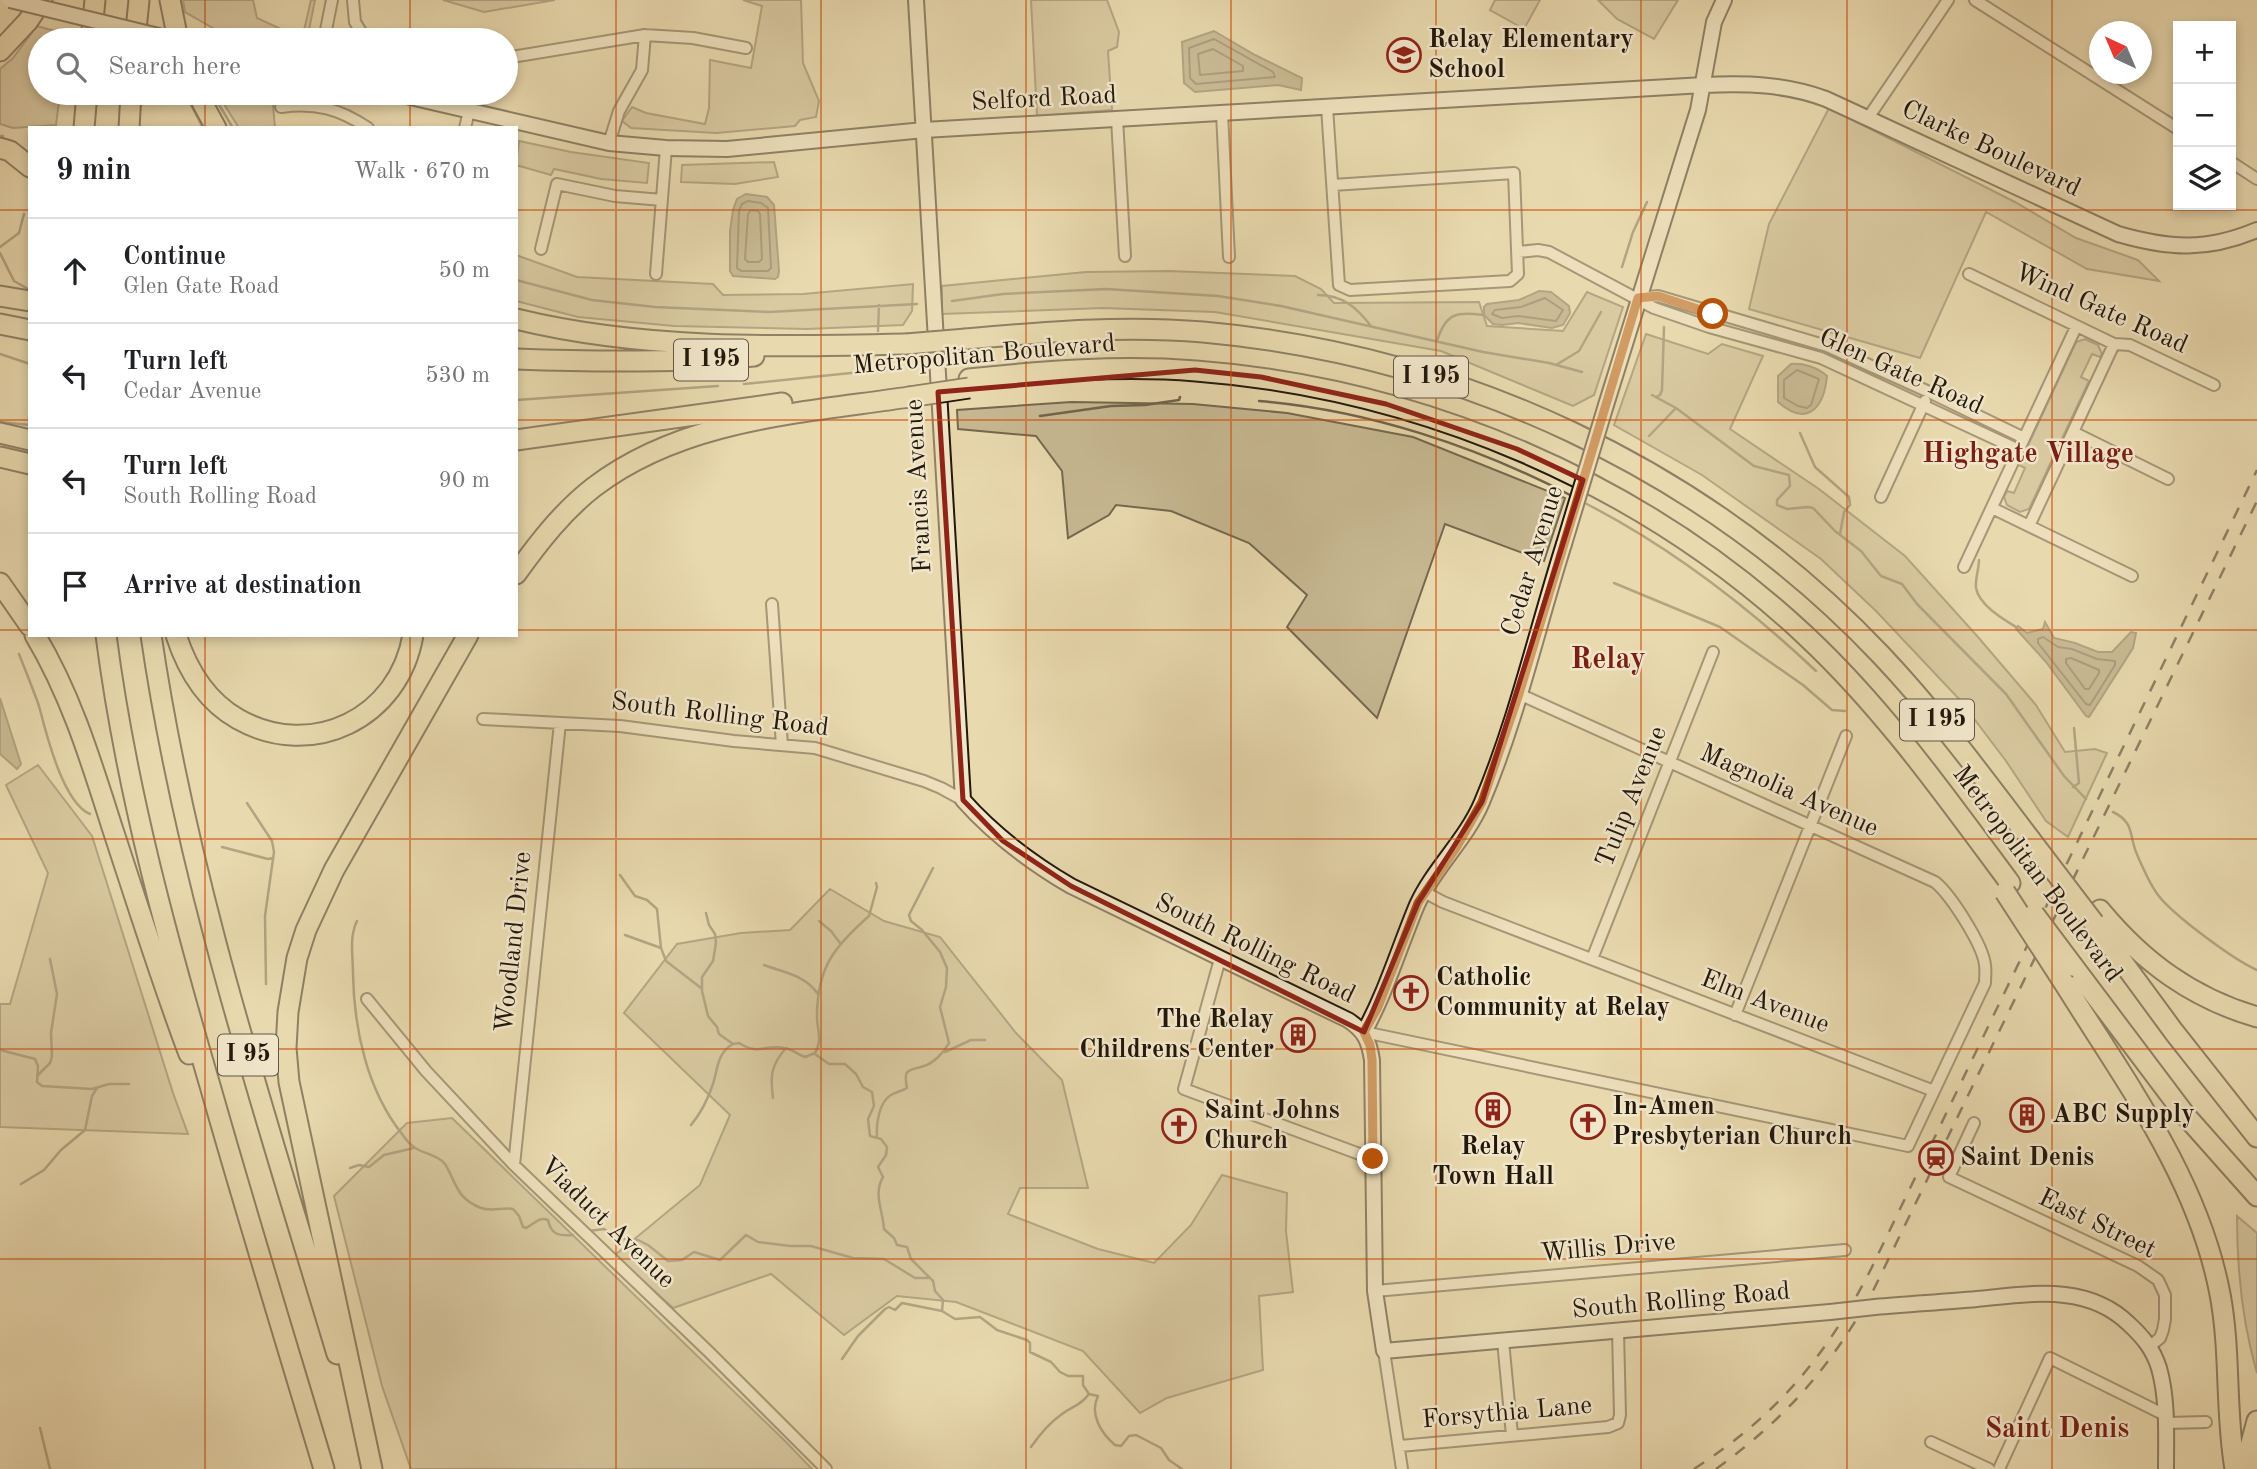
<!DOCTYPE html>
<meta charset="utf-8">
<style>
body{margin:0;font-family:"Old Standard TT",serif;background:#f6f6f6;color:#202124}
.controls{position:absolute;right:21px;top:21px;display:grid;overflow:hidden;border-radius:0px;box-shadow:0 4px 10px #0003}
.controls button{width:63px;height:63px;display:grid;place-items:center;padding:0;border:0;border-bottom:2px solid #e0e0e0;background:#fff;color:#202124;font:35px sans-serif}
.compass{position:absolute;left:2089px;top:21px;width:63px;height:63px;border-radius:50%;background:#fff;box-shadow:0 4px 10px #0003;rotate:316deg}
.stop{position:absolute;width:21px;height:21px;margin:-16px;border:5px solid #b45309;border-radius:50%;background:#fff}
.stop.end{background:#b45309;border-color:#fff;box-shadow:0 2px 7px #0008}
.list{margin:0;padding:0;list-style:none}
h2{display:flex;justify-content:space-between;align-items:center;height:91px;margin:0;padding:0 28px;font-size:30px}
h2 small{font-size:23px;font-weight:400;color:#757577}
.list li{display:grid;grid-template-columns:46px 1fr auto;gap:21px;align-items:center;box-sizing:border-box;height:105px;padding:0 28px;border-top:2px solid #e0e0e0}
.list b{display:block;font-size:26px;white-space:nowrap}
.list p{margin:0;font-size:23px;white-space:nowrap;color:#757577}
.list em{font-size:23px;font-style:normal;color:#757577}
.icon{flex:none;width:38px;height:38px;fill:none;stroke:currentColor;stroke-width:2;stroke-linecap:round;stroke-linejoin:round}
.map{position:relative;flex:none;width:2257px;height:1469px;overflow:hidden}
.search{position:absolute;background:#fff;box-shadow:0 4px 10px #0003;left:28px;top:28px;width:490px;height:77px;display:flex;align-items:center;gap:18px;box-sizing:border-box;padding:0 24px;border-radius:38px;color:#757577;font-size:26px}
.panel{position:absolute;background:#fff;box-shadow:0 4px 10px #0003;left:28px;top:126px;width:490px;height:511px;border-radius:0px}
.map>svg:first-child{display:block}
</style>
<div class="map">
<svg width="2257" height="1469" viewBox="0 0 2257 1469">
<rect width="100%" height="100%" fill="#e9d9ae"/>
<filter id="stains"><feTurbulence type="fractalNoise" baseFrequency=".00286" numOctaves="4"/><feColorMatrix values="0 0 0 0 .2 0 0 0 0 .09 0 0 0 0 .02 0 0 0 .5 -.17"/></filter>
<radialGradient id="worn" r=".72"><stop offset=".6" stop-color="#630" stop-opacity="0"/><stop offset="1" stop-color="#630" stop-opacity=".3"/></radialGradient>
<path fill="#c7b892" stroke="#74684f" stroke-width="2" d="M183,0H253L257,18L281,29L285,35L302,39L311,0H315L307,40H234L185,12Z
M443,0H555L484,12Z
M743,0H801L803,63L819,101L816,117L800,120L795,126L716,133L631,128L622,121L632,107L646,113L705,124L709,108L710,60L751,68L762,6Z
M1031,0H1107L1119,32L1117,47L1108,51L1112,110L1037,116Z
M1495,0H1540L1524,29L1490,10Z
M1598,0H1678L1654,39L1617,19Z
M37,26L66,34V40H40V93H60L56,125L13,128L0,124V69L13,58Z
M217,93H272L275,128H239Z
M1829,108L2015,202L2076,238L2138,260L2159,281L2087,269L1986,212L1920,358L1749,309L1769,224Z
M519,141L571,152L649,163L647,183L601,179L554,169L551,175L516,165Z
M774,162L778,177L735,184L681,182L682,165Z
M516,255L577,277L713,284L723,295L803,294L913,284L912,311L903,325L807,329L674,326L578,317L516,301Z
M1169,271L1295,276L1321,289L1334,303L1479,302L1487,326L1563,331L1587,292L1623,307L1594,395L1573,406L1441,351L1215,312L1103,308L942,314V286L1086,272Z
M1646,334L1708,354L1722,344L1763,356L1730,429L1819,489L1905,556L1978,637L2036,705L2065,752L2095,749L2107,753L2068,837L2046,821L2006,761L1959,699L1876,611L1821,559L1702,475L1614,425Z
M2085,339L2098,345L2102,354L2100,357L2092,354L2081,377L2089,381L2029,509L2020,512L2007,505L2004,497L2007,491L2014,493L2025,468L2019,465L2076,342Z
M1071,402L1193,404L1287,413L1413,437L1565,498L1544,561L1445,524L1377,718L1287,627L1307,595L1249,543L1171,511L1116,505L1109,515L1068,538L1062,471L1036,436L958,429L957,410Z
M38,765L92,836L173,1093L188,1134L0,1127V1004H10L48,873L6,785Z
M830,889L884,921L940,937L1016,1033L1062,1080L1088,1188H1020L1008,1214L1098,1249L1154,1263L1191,1225L1222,1175L1287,1193L1286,1231L1293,1292L1259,1296L1263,1370L1167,1398L1140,1413L1083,1351L956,1302L897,1296L844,1335L771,1274L673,1308L615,1255L700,1185L730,1115L624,1013L677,944L741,933L790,930Z
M452,1118L786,1442L812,1469H411L382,1386L334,1196L407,1123Z
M2237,1216L2257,1233V1373C2242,1322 2237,1269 2237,1216Z"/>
<path fill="#a59777" stroke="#71644c" stroke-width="2" d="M1214,31L1255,55L1302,78L1301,90L1278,85L1195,92L1184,83L1182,42Z
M746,194L767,197L774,205L779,271L778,277L775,279L733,276L730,271V231L733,210L737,199Z
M1539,291L1551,292L1569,306L1570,313L1563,325L1552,328L1518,323L1502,325L1493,324L1484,315V307L1487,304L1519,300Z
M1791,364C1803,363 1817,367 1827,376C1824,408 1807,428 1778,402V376Z
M2045,622L2054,638L2075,643L2098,652H2112L2131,632L2136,633L2133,648L2089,717L2086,716L2046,662L2016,629L2018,626L2027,633L2043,629Z
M0,698L21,764L17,769L0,754Z"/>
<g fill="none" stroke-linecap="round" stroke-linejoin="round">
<path stroke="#645842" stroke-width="2" d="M1214,39L1273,72L1275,77L1196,84L1190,78L1189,48Z
M1213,49L1243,66V71L1200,75L1198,54Z
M748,201L761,203L768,208L771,268L768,271H741L737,268L739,211L742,204Z
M751,210L758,211L760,214L762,259L759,262H748L745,259L748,214Z
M1545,298L1563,310L1556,321L1518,316L1502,318L1492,314L1495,310L1521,307Z
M1797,370L1819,379L1811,405L1807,408L1798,406L1784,398V380Z
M2043,637L2058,647L2072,649L2097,659L2115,661V665L2090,705L2086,704L2038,643V639Z
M2071,658L2099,670V673L2089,689H2085L2066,663V659Z"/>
<path stroke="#71644c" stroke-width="2.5" d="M185,93L203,128
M212,93L233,128
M0,136H3
M0,247L19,233L24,214
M0,253L14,281L30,290
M1622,267L1633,232L1647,202
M516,280L592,300L655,307L769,312L917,304
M1318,295C1343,295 1357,308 1371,326
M952,301L1003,294L1106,289L1218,296L1281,306L1483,352L1549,363L1582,372
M878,331L879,305
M1437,341C1446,312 1457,312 1484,315
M0,354L30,364
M1556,365L1579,351L1601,312
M744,384L889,369
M1652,395L1676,408L1754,466L1789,475L1790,486L1777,500V505L1787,509L1808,507L1813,508L1835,531L1861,551L1881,576L1902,584L1917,604L2006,694L2064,776L2086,799
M1656,397L1660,395L1662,390L1664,327
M516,400L718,386
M1259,401C1367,410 1476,446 1572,496
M1040,416L1111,406L1145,405L1179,400L1180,397
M0,422L30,425
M1800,433L1815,467L1849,497L1850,505L1844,512L1840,534
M1649,436L1676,408
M1581,501C1668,545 1745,604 1816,671
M1979,560C1979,569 1975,579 1976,588C1979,605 2003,619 2016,627
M1614,583L1720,627L1803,685L1832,710L1845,711
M19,654C26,672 33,689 39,706C46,733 63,803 90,814
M2073,787L2079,783L2074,728
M247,803L272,841L274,852L265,916L266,984
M2113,812C2134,822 2129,834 2136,852C2142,866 2149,883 2158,895C2173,915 2234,960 2257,970
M222,847L268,859L273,858
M620,875L635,896L647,900L657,909L661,948L666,961L701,988
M706,913L709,925L715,934L716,943L713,961L702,977V991L708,1016L717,1027L719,1034L733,1044L739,1043C760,1056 763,1044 784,1048C793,1049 798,1055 805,1057L815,1053C823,1040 817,1030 817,1016C817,967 835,946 869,916L877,887L876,883
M357,921C349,937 353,956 353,974C354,1029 367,1090 402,1134C406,1140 411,1146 417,1149C426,1154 439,1156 445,1164C457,1184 456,1198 481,1208C492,1212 502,1207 513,1209L519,1216L523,1227L526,1228C533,1225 539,1216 548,1220C551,1235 559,1236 573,1235
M819,921L831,931L840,943
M625,935L661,948
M764,965C785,973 805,975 818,994
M0,1050L35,1059L38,1066L37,1082L42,1086L92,1089L109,1084H129
M945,1052L971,1040H985
M815,1054L829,1064H845L856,1074L863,1087L872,1092L874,1106L868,1119L870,1136L881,1139L887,1147L886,1155L878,1167L883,1177C873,1194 883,1211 884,1229L894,1238L897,1245L907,1247L911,1259L933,1281L935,1291L943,1300L942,1311
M38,1075L50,1063L52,1056L51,1033L57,994L50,959
M773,1098C770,1076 771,1065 786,1048
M691,1125C701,1113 708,1099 713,1084C718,1068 717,1053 733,1044
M877,1137C876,1124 879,1102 891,1095C896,1092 902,1091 907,1088C903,1068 908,1071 924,1066C934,1063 944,1052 949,1043L940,1007L946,987L947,968L940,952L922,930L911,921L909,915L933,868
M350,1168L359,1165L369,1167L384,1155L414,1148
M21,1184L44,1170L61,1150L85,1130L92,1096L97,1088
M589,1231L604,1229L621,1239L638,1240L648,1245L668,1261L682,1260L694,1252L720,1260L746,1235L758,1242L790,1246H811L853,1258L884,1259L915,1278H928
M842,1359L858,1336L885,1309L889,1307L895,1310L902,1303L942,1311L955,1319L980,1317L997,1330L1027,1340L1030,1343V1352L1051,1362L1060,1372L1068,1376H1083V1385L1089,1394L1098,1396C1089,1414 1101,1433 1115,1445L1121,1446L1129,1436L1136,1435L1161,1448L1169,1460L1182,1469
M40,1428L50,1469
M1031,1447C1040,1434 1049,1423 1062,1414C1073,1406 1080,1406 1089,1394"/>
<g stroke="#544834" stroke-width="14">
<path id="street" d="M353,0L355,22L366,40
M1975,0L2178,129
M324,40L332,0
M506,58L645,35L693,38L746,48
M281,107C315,102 340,109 368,128
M1327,107L1339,285L1350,290L1510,281L1518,274L1514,173L1333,185
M1222,113L1229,257
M1868,118L1948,0
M1117,119L1125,256
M465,128L469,111
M609,143L619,111L642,70L645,35
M2231,162L2257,179
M541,249L557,184L615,196L662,200
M1518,252L1538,250L1549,252L1654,308L1709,327L1821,358L2019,450
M656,274L666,148
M1969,274L2114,344L2130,345L2214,385
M1638,298L1658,296L1827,346L1929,392L2024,438
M2073,432L2168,479
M1881,497L1925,401
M1992,508L2132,576
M2029,526L2114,344
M1964,567L2076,327
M772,604L782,745
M483,719L620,726L734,741L815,748L924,781L941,788L963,800
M1424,892L1443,902L1934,1091
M1220,959L1184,1089L1373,1159
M1592,959L1713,652
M367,999L426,1071L514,1165L709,1352L826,1469
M1735,1015L1846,736
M1364,1032L1908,1146L1985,983C1985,977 1986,971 1985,965C1983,945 1951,895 1935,882L1519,694
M1974,1123L1949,1177L2138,1266L2158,1280L2165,1295V1319L2163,1330L2160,1338L2150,1346
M514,1165L560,723
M1375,1291L1845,1250
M1503,1341L1512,1435
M1384,1351L1402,1469
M2166,1423L2206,1422
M1931,1442L1989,1469
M1400,1446L1608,1427L1618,1423L1620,1415L1618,1331
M1999,1469L2050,1358L2165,1415"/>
</g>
<g stroke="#22180c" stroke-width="18">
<path id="secondary" d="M916,0L963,800C995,836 1030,862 1071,886L1348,1020C1365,1031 1369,1041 1372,1060L1375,1291L1384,1351L1830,1312
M393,93L609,143L666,148L727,149L924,130L1704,85C1746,83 1786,84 1826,99L2118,234C2170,249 2207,251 2257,230
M1606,405L1698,110L1714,22L1724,0
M1364,1032C1386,992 1399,948 1417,905C1433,869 1466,840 1482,802C1517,719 1537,629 1564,544
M1875,1307C1909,1304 1943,1302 1977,1299C2030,1294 2087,1283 2129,1324C2143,1337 2153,1349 2159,1368C2168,1400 2166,1436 2166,1469"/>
</g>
<g stroke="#22180c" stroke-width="23">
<path id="highway" d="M170,0L178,40
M91,40L95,0
M135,40L139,0
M0,51L28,21L42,0
M197,93L216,128
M84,128L87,93
M129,128L131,93
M0,148L10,151L30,167
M0,296L30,301
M516,319C643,350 776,347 906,344
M0,324L30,330
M966,339C1045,332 1124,325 1203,332C1459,355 1704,468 1881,655C1935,712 1983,777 2030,839
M516,359C596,362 675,363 754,356
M969,379C1044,371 1120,365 1196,371C1420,388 1642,482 1806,636C1885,710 1946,797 2010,883
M0,433L30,440
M516,440L782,403
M0,457L30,464
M516,574C539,542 563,511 594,487C683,419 802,413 909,397
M0,583L30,626
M35,635C71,695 91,761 112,827C137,903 161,980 189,1054
M106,635C126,790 167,939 211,1089C247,1216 286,1342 324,1469
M151,635C187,881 266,1117 337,1354
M176,635C187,669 206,701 238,719C312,761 399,718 413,635
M2100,910C2143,962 2192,998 2257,1017
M2094,923L2174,1032L2257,1137
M2073,966L2186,1116L2257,1196
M2064,983C2125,1081 2198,1178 2220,1294C2231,1352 2225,1411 2235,1469
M372,1469L289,1082L286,1048L288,1012L297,958L306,930L334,870L468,635
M2250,1469V1447L2257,1421"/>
</g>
<use href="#street" stroke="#f1e6ca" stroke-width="10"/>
<use href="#secondary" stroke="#f1e6ca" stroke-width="14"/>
<use href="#highway" stroke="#e9d9ae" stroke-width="19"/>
<path stroke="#22180c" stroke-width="2.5" stroke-dasharray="12 12" stroke-linecap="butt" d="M1694,1469C1777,1415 1826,1357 1871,1269L2257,470
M1716,1469C1786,1418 1828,1370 1871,1295L2257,501"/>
<g stroke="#22180c" stroke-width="18" stroke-linecap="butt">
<path id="secondary-bridge" d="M10,0L175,40
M1564,544L1606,405
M1830,1312L1875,1307"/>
</g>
<g stroke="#22180c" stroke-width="23" stroke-linecap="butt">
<path id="highway-bridge" d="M906,344L966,339
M909,397L969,388
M2030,839L2094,923
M2005,892L2064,983
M2034,914L2073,966"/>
</g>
<use href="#secondary-bridge" stroke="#f1e6ca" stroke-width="14"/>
<use href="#highway-bridge" stroke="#e9d9ae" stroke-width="19"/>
</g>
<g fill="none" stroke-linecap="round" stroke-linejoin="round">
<path stroke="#b45309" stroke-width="9" d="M1373,1159L1372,1060L1370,1045L1364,1032L1378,1007L1418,903L1456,848L1482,802L1519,694L1638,298L1658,296L1713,314"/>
</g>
<path d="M0 0H2257V1469H0ZM1195,370L1261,377L1386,404L1517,449L1583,480L1482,802L1418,903L1364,1032L1071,886L1003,841L963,800L938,392Z" fill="#e9d9ae" fill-opacity=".55" fill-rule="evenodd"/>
<path fill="none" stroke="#8f2418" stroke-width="5" stroke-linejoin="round" d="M1195,370L1261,377L1386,404L1517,449L1583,480L1482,802L1418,903L1364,1032L1071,886L1003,841L963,800L938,392Z"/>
<path fill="none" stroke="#ca4f0c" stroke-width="2" stroke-opacity="0.55" d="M205,0V40M410,0V40M616,0V1469M821,0V1469M1026,0V1469M1231,0V1469M1436,0V1469M1641,0V1469M1847,0V1469M2052,0V1469M205,93V128M410,93V128M0,210H30M516,210H2257M0,420H30M516,420H2257M0,630H30M516,630H2257M205,635V1469M410,635V1469M0,839H2257M0,1049H2257M0,1259H2257"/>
<defs>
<g id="school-ring" transform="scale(1.75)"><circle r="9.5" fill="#f1e6ca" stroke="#8f2418" stroke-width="1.5"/><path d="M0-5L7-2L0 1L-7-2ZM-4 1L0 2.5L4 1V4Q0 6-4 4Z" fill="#8f2418"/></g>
<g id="church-ring" transform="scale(1.75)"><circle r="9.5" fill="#f1e6ca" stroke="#8f2418" stroke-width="1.5"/><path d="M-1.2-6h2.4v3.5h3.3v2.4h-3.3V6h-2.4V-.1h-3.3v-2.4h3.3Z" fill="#8f2418"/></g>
<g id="building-ring" transform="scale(1.75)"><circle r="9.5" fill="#f1e6ca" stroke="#8f2418" stroke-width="1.5"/><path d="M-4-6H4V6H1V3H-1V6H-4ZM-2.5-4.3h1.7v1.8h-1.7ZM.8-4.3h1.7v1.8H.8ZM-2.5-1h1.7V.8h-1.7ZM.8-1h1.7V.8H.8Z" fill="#8f2418"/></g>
<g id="station-ring" transform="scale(1.75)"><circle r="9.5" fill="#f1e6ca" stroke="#8f2418" stroke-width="1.5"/><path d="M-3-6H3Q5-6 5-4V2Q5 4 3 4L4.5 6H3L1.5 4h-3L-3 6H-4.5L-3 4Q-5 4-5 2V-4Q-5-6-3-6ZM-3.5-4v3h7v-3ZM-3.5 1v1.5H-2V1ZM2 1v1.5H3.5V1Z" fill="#8f2418"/></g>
</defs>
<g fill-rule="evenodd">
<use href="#school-ring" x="1404" y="55"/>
<use href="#church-ring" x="1411" y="993"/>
<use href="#building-ring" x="1298" y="1035"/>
<use href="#building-ring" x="1493" y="1110"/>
<use href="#building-ring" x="2027" y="1115"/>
<use href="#church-ring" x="1588" y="1122"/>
<use href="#church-ring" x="1179" y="1126"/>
<use href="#station-ring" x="1936" y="1158"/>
</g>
<g text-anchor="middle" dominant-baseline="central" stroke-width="5" stroke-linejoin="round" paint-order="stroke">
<g fill="#f1e6ca" stroke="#605645" stroke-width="2">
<rect x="674" y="339.5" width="74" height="41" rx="5"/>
<rect x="1394" y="356.5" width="74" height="41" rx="5"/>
<rect x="1900" y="699.5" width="74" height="41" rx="5"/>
<rect x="218" y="1034.5" width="60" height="41" rx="5"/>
</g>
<g font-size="24" font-weight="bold" fill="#22180c">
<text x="711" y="360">I 195</text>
<text x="1431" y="377">I 195</text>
<text x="1937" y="720">I 195</text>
<text x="248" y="1055">I 95</text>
</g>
<g font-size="26" font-weight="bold" fill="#22180c" stroke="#f1e6ca" text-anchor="start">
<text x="1428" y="40">Relay Elementary<tspan x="1428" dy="30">School</tspan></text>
<text x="1436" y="978">Catholic<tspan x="1436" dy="30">Community at Relay</tspan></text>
<text x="1274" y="1020" text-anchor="end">The Relay<tspan x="1274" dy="30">Childrens Center</tspan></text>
<text x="1612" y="1107">In-Amen<tspan x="1612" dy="30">Presbyterian Church</tspan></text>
<text x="1204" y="1111">Saint Johns<tspan x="1204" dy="30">Church</tspan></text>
<text x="2052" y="1115">ABC Supply</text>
<text x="1493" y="1147" text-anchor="middle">Relay<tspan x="1493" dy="30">Town Hall</tspan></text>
<text x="1960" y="1158">Saint Denis</text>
</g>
<g font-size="26" fill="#22180c" stroke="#f1e6ca">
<text transform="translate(1044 99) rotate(-3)">Selford Road</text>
<text transform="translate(1991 149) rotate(25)">Clarke Boulevard</text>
<text transform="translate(2101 309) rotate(24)">Wind Gate Road</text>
<text transform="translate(984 355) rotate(-5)">Metropolitan Boulevard</text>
<text transform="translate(1901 372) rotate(24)">Glen Gate Road</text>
<text transform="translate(919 486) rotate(-93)">Francis Avenue</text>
<text transform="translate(1533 561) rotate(-73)">Cedar Avenue</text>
<text transform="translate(720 715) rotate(7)">South Rolling Road</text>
<text transform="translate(1789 791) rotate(24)">Magnolia Avenue</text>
<text transform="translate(1632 797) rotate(-68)">Tulip Avenue</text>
<text transform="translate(2037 874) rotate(53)">Metropolitan Boulevard</text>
<text transform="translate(514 942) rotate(-84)">Woodland Drive</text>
<text transform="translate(1255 949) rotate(26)">South Rolling Road</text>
<text transform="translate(1765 1002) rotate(21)">Elm Avenue</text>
<text transform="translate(607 1223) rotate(44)">Viaduct Avenue</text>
<text transform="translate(2097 1224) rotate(26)">East Street</text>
<text transform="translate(1608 1248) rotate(-5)">Willis Drive</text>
<text transform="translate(1681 1301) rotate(-5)">South Rolling Road</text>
<text transform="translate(1507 1413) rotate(-5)">Forsythia Lane</text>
</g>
<g font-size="28" font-weight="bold" fill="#7a1f14" stroke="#f1e6ca">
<text x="2028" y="455">Highgate Village</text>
<text x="2057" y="1430">Saint Denis</text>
</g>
<g font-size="30" font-weight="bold" fill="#7a1f14" stroke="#f1e6ca">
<text x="1608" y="660">Relay</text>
</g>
</g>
<rect width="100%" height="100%" filter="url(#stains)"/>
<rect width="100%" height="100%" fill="url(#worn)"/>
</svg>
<div class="controls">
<button>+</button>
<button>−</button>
<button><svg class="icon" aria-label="layers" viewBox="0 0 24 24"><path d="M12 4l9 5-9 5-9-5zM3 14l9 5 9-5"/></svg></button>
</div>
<svg class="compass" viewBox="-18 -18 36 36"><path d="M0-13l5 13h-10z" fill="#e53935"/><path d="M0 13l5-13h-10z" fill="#757577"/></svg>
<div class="stop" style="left:1713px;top:314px"></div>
<div class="stop end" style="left:1373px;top:1159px"></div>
<div class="search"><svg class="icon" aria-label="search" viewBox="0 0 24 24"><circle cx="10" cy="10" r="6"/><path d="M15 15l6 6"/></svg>Search here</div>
<section class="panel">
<h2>9 min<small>Walk · 670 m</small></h2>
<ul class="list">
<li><svg class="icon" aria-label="ahead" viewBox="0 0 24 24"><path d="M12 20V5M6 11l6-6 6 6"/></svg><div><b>Continue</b><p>Glen Gate Road</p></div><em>50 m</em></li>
<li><svg class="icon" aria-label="left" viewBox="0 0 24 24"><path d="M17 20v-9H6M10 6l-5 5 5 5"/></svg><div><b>Turn left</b><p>Cedar Avenue</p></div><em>530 m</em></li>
<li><svg class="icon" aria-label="left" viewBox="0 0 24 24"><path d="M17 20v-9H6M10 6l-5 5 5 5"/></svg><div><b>Turn left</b><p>South Rolling Road</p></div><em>90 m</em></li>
<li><svg class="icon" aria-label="arrive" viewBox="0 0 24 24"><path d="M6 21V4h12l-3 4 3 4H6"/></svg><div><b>Arrive at destination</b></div></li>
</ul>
</section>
</div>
